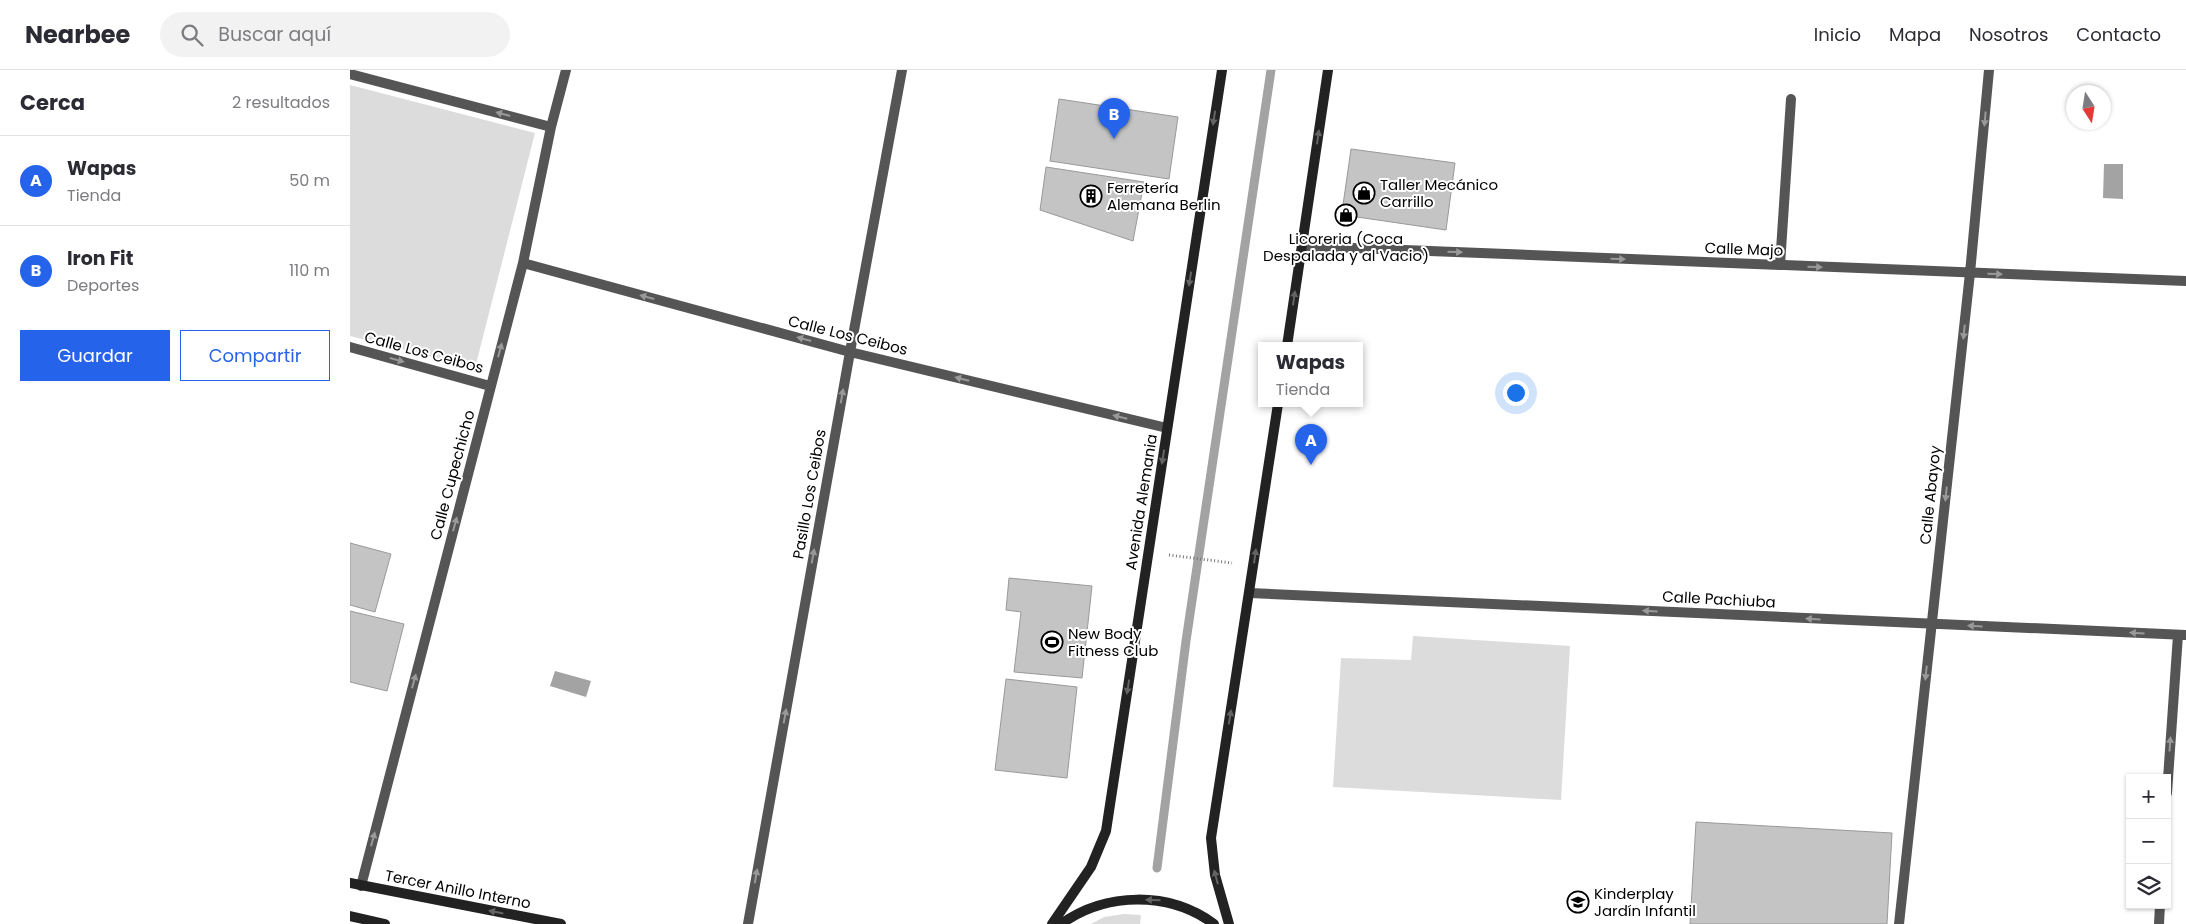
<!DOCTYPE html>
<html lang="es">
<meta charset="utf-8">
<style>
body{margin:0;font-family:Poppins,sans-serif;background:#f2f2f3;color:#2b2b33}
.controls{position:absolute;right:15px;bottom:15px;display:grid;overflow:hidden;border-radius:0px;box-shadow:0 1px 4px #0004}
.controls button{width:45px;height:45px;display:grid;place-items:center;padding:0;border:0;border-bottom:1px solid #e1e1e2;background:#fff;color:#2b2b33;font:25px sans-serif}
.compass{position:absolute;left:1716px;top:15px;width:45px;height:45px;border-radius:50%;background:#fff;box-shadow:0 1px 4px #0004;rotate:168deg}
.you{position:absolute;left:1165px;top:322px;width:18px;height:18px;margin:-12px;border:4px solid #fff;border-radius:50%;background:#1a73e8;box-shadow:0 0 0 8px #1a73e833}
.badge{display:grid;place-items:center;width:32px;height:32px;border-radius:50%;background:#2563eb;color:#fff;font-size:16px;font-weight:700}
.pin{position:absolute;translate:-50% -41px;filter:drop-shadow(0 1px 2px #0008)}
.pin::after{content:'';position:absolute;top:26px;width:18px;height:15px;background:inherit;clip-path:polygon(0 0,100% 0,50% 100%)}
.popup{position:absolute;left:908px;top:272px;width:105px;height:65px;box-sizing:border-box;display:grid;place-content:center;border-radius:0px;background:#fff;filter:drop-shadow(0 1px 4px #0005);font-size:16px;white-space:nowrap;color:#7c7c81}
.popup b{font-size:19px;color:#2b2b33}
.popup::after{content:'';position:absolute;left:50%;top:100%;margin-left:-10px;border:10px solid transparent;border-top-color:#fff}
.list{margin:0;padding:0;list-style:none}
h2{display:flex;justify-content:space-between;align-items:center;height:65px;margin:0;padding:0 20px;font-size:21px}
h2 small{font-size:16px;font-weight:400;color:#7c7c81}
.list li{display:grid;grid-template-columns:32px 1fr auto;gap:15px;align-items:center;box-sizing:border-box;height:90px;padding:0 20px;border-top:1px solid #e1e1e2}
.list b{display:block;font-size:19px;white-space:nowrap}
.list p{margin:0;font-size:16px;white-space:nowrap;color:#7c7c81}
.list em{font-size:16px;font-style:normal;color:#7c7c81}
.actions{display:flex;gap:10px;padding:15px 20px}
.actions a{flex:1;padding:11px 0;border:1px solid #2563eb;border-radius:0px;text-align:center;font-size:18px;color:#2563eb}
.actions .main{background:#2563eb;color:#fff}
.icon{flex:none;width:28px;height:28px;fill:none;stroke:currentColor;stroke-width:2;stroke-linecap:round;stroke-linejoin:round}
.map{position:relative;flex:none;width:1836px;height:854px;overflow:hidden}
header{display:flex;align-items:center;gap:30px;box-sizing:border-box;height:70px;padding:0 25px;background:#fff;border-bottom:1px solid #e1e1e2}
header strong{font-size:24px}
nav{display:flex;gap:28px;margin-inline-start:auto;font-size:18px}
.search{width:350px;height:45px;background:#f2f2f3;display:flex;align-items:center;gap:12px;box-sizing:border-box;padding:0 18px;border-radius:28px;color:#7c7c81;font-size:19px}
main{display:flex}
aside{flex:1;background:#fff}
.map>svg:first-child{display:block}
</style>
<header>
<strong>Nearbee</strong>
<div class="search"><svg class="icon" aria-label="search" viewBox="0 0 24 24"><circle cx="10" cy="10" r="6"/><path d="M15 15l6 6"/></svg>Buscar aquí</div>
<nav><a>Inicio</a><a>Mapa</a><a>Nosotros</a><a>Contacto</a></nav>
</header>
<main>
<aside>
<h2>Cerca<small>2 resultados</small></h2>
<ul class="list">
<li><span class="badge">A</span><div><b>Wapas</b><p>Tienda</p></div><em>50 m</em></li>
<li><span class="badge">B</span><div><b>Iron Fit</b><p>Deportes</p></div><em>110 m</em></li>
</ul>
<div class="actions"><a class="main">Guardar</a><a>Compartir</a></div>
</aside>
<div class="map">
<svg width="1836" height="854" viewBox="0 0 1836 854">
<rect width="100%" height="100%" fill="#fff"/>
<path fill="#dcdcdc" d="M0,15L185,63L125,298L0,266Z
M1063,566L1220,576L1211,730L983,717L991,588L1061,590Z
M774,844L791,845L790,854H741L754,847Z"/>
<path fill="#a3a3a3" d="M1754,94H1773V129L1753,128Z
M205,601L241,611L236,627L200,616Z"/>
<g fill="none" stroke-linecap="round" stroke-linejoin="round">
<path stroke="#a3a3a3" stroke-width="9" d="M807,798L836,571L921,0"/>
</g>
<path fill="#c4c4c4" stroke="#999" d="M709,29L828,47L819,109L700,91Z
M1001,79L1105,93L1096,160L1007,147L993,135Z
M696,97L794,112L783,171L690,140Z
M0,473L41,484L25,542L0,535Z
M659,508L742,516L732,608L664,602L671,542L656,540Z
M0,541L54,554L37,621L0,612Z
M656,609L727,617L717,708L645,700Z
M1346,752L1542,763L1537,854H1340Z"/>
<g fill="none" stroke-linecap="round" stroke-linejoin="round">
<path stroke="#777" stroke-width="3" stroke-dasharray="1 2.5" stroke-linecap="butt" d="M819,485L882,493"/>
<path stroke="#555" stroke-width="10" d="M1430,195L1441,29"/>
<path stroke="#555" stroke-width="10" d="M0,4L201,57
M952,176L1836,211
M173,193L500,282L817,358
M0,277L140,316
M900,523L1836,565
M1817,723L1828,565
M11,816L173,193L201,57L216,0
M398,854L500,282L552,0
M1549,854L1620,203L1639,0
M1809,854L1810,835"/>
<path stroke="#222" stroke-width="10" d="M937,276L978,0
M0,813L211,854
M0,846L35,854
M702,854L741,797L756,761L872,0
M711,854C756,822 819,821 864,854
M879,854L865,805L861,768L928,334"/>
</g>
<defs><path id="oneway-solid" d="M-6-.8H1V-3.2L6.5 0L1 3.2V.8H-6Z" transform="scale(1.25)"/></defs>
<g fill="#999">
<use href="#oneway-solid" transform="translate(153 44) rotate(-165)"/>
<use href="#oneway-solid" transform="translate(1635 49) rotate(95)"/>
<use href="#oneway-solid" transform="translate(1105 182) rotate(2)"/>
<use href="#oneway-solid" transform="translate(1268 189) rotate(2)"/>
<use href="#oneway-solid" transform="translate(1465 197) rotate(2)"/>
<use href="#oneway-solid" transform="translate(1645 204) rotate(2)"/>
<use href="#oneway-solid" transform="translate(297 227) rotate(-165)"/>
<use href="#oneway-solid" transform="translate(1614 262) rotate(96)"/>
<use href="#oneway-solid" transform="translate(454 269) rotate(-165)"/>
<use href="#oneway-solid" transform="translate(150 280) rotate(-75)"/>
<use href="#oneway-solid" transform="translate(47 290) rotate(15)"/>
<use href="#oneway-solid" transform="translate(612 309) rotate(-166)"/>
<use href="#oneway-solid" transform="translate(492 326) rotate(-80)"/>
<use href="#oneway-solid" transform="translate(770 347) rotate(-166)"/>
<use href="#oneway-solid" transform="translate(1596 424) rotate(96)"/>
<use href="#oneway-solid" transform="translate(105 454) rotate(-75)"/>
<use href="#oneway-solid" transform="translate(463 486) rotate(-80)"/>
<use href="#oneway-solid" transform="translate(1300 541) rotate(-177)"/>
<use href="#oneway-solid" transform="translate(1463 549) rotate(-177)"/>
<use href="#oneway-solid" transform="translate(1625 556) rotate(-177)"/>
<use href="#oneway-solid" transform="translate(1787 563) rotate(-177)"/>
<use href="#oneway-solid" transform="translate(1576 603) rotate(96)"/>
<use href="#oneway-solid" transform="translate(64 611) rotate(-75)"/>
<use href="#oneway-solid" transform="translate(435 646) rotate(-80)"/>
<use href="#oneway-solid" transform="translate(1820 674) rotate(-86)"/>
<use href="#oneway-solid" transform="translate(23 769) rotate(-75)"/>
<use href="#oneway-solid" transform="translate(406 806) rotate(-80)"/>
</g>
<g fill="#646464">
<use href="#oneway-solid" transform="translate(864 48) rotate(99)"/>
<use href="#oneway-solid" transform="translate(968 67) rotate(-82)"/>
<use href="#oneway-solid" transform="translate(840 209) rotate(99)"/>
<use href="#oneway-solid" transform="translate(944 228) rotate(-82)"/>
<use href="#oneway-solid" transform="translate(813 387) rotate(99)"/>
<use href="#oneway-solid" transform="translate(905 486) rotate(-82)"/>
<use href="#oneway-solid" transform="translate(778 617) rotate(99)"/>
<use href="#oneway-solid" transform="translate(880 647) rotate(-81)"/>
<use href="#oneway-solid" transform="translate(866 807) rotate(-105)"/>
<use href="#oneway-solid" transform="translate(803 830) rotate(-178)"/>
<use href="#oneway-solid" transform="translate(146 842) rotate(-169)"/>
</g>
<defs>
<g id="shop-ring" transform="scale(1.125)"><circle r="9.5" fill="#fff" stroke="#000" stroke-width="1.5"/><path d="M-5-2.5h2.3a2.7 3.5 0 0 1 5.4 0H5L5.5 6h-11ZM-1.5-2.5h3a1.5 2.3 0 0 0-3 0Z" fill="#000"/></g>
<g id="building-ring" transform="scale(1.125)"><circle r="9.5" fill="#fff" stroke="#000" stroke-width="1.5"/><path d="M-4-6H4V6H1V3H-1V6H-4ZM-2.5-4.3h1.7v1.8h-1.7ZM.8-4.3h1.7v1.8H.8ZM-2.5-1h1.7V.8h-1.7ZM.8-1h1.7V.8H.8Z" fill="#000"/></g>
<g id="stadium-ring" transform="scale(1.125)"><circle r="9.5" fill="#fff" stroke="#000" stroke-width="1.5"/><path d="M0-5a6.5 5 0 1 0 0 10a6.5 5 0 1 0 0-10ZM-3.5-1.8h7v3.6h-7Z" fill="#000"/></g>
<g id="school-ring" transform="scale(1.125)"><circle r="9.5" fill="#fff" stroke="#000" stroke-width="1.5"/><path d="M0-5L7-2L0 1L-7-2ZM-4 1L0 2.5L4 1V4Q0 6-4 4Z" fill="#000"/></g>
</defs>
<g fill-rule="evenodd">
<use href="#shop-ring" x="1014" y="123"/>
<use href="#building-ring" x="741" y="126"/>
<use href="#shop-ring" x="996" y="145"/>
<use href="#stadium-ring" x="702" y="572"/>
<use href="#school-ring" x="1228" y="832"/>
</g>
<g text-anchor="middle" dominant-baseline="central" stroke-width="4" stroke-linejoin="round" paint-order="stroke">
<g font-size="15" fill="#000" stroke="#fff" text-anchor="start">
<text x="1030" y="114">Taller Mecánico<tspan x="1030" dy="17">Carrillo</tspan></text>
<text x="757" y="117">Ferretería<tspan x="757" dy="17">Alemana Berlin</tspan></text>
<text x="996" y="168" text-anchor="middle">Licoreria (Coca<tspan x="996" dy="17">Despalada y al Vacio)</tspan></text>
<text x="718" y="563">New Body<tspan x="718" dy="17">Fitness Club</tspan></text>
<text x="1244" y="823">Kinderplay<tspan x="1244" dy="17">Jardín Infantil</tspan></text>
</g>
<g font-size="15" fill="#000" stroke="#fff">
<text transform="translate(1394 179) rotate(2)">Calle Majo</text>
<text transform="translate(498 265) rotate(14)">Calle Los Ceibos</text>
<text transform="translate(74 282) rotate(15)">Calle Los Ceibos</text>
<text transform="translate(102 405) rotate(-75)">Calle Cupechicho</text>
<text transform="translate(459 424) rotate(-80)">Pasillo Los Ceibos</text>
<text transform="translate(1580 425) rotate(-84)">Calle Abayoy</text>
<text transform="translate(791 432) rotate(-81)">Avenida Alemania</text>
<text transform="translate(1369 529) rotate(3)">Calle Pachiuba</text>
<text transform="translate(108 819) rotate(11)">Tercer Anillo Interno</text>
</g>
</g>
</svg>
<div class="controls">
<button>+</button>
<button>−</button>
<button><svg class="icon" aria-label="layers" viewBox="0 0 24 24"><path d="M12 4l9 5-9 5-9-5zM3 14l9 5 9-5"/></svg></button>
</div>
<svg class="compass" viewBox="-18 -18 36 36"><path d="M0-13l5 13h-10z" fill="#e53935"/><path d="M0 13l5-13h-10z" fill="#7c7c81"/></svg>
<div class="you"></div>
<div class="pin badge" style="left:961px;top:395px">A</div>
<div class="popup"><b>Wapas</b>Tienda</div>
<div class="pin badge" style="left:764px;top:69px">B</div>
</div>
</main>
